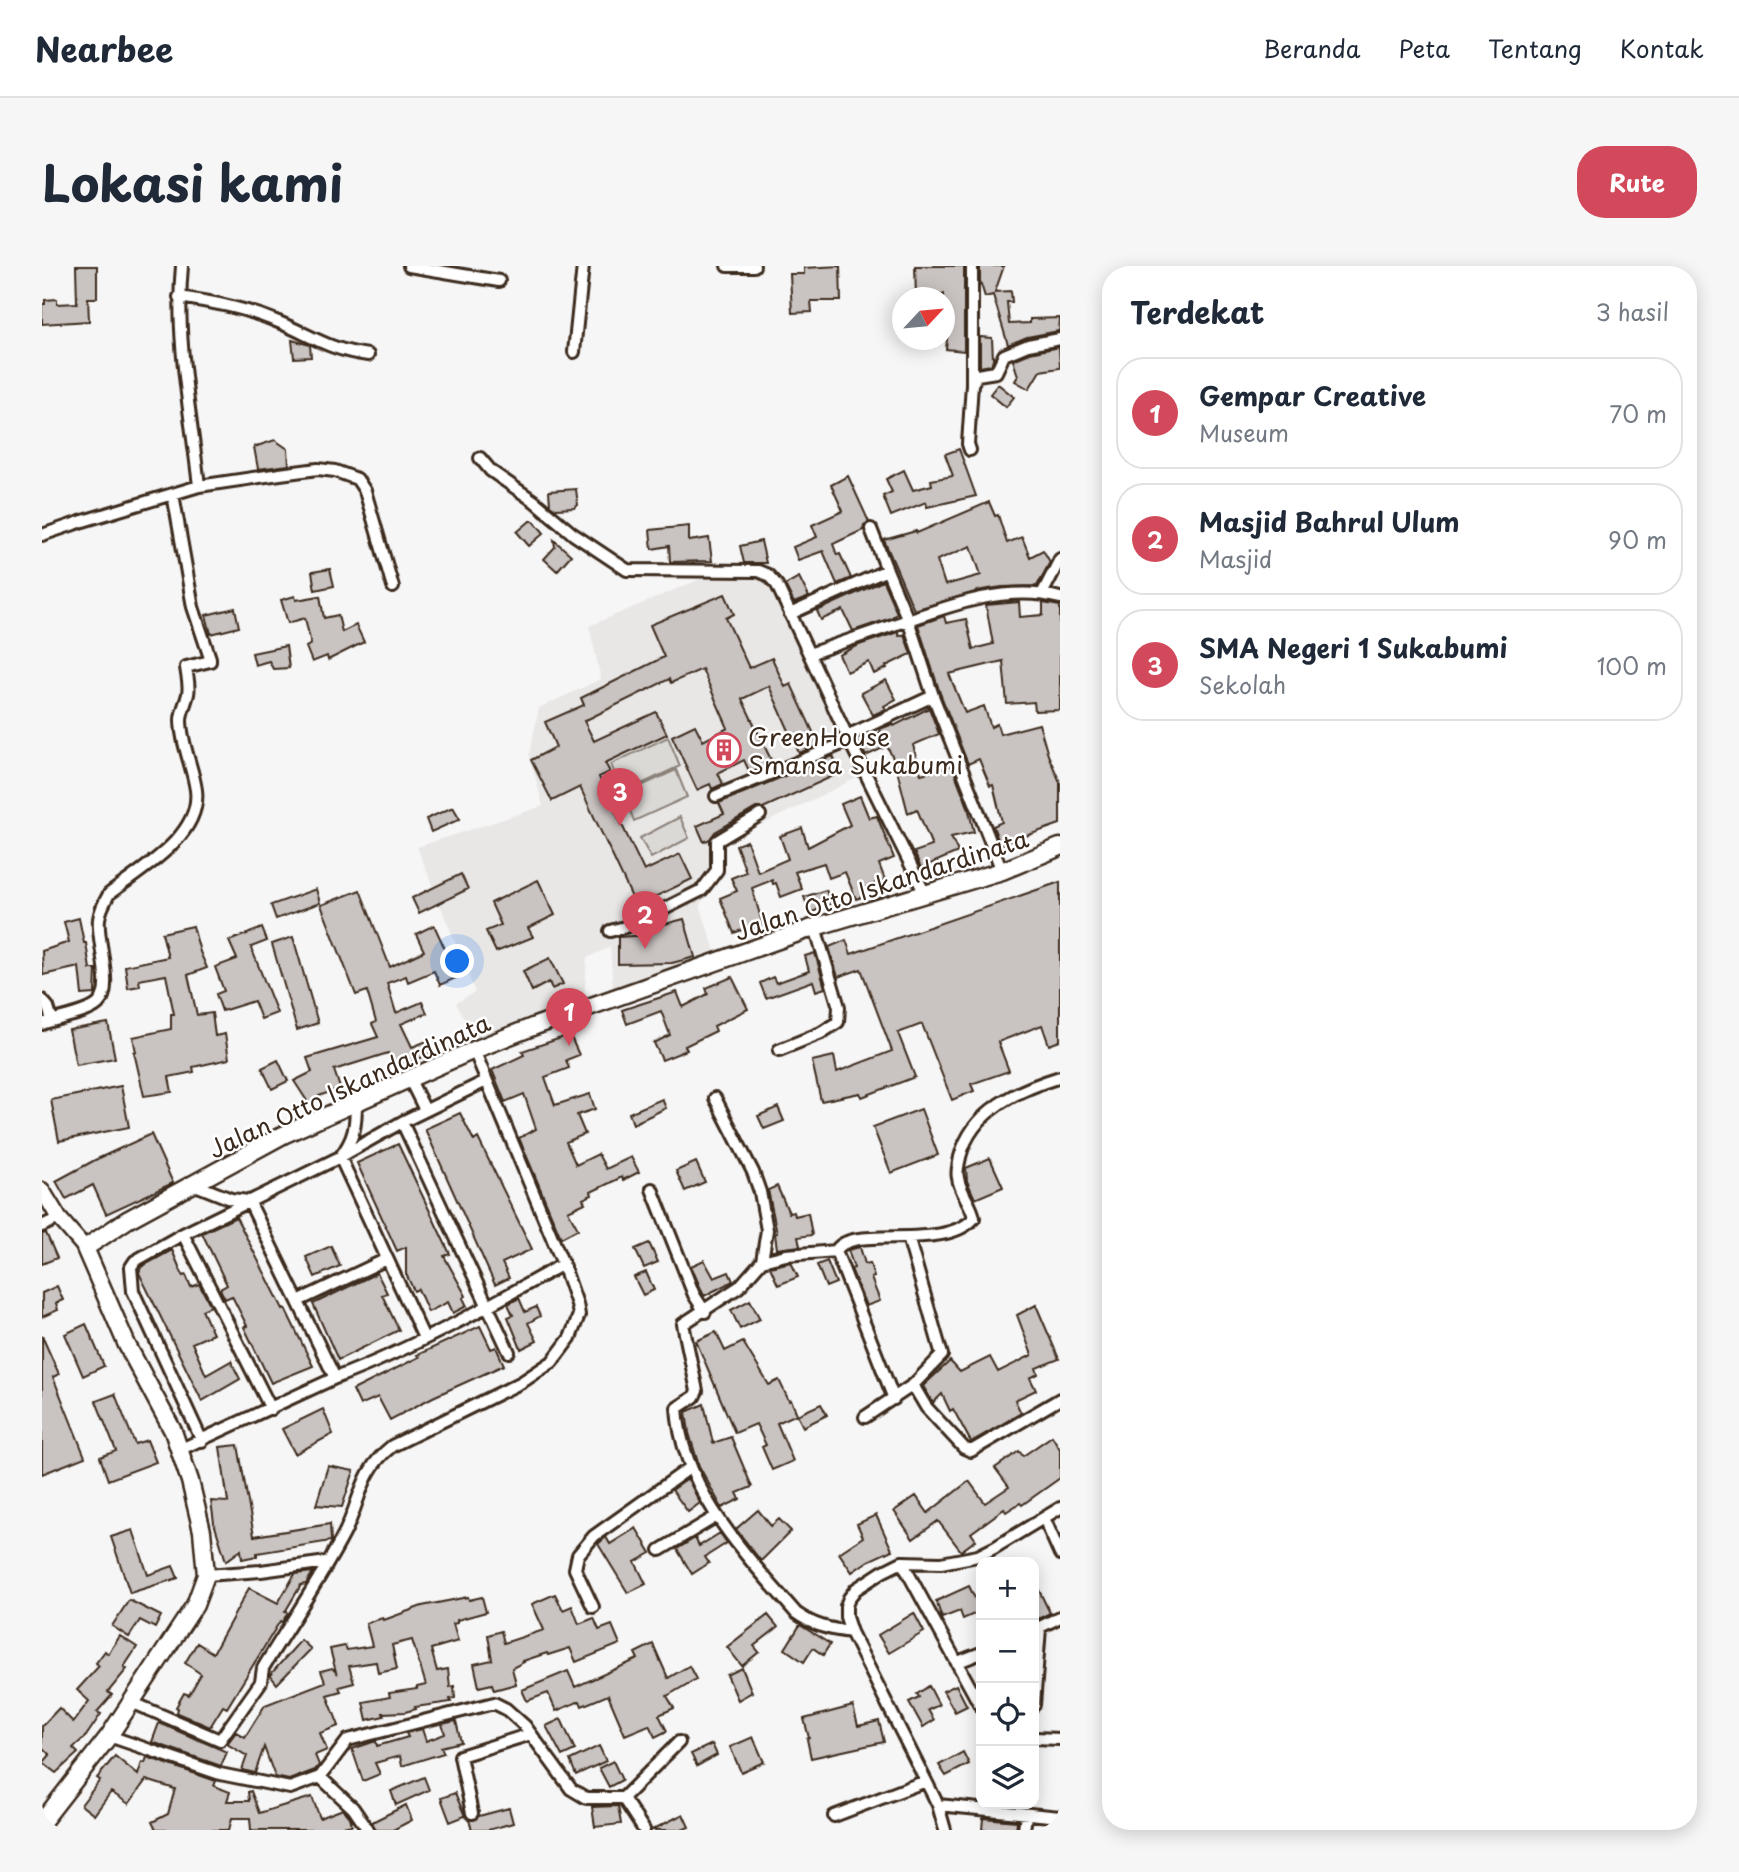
<!DOCTYPE html>
<html lang="id">
<meta charset="utf-8">
<style>
body{margin:0;font-family:"Playpen Sans",sans-serif;background:#f6f6f7;color:#1f2937}
.controls{position:absolute;right:21px;bottom:21px;display:grid;overflow:hidden;border-radius:14px;box-shadow:0 4px 18px #0003}
.controls button{width:63px;height:63px;display:grid;place-items:center;padding:0;border:0;border-bottom:2px solid #e0e1e3;background:#fff;color:#1f2937;font:35px sans-serif}
.compass{position:absolute;left:850px;top:21px;width:63px;height:63px;border-radius:50%;background:#fff;box-shadow:0 4px 18px #0003;rotate:64deg}
.you{position:absolute;left:416px;top:696px;width:24px;height:24px;margin:-18px;border:5px solid #fff;border-radius:50%;background:#1a73e8;box-shadow:0 0 0 10px #1a73e833}
.badge{display:grid;place-items:center;width:46px;height:46px;border-radius:50%;background:#d1495b;color:#fff;font-size:23px;font-weight:700}
.pin{position:absolute;translate:-50% -58px;filter:drop-shadow(0 2px 4px #0008)}
.pin::after{content:'';position:absolute;top:37px;width:24px;height:21px;background:inherit;clip-path:polygon(0 0,100% 0,50% 100%)}
.list{margin:0;padding:0;list-style:none}
h2{display:flex;justify-content:space-between;align-items:center;height:91px;margin:0;padding:0 28px;font-size:30px}
h2 small{font-size:23px;font-weight:400;color:#747a83}
.list li{display:grid;grid-template-columns:46px 1fr auto;gap:21px;align-items:center;box-sizing:border-box;height:112px;margin:0 14px 14px;padding:0 14px;border:2px solid #e0e1e3;border-radius:28px}
.list b{display:block;font-size:26px;white-space:nowrap}
.list p{margin:0;font-size:23px;white-space:nowrap;color:#747a83}
.list em{font-size:23px;font-style:normal;color:#747a83}
.icon{flex:none;width:38px;height:38px;fill:none;stroke:currentColor;stroke-width:2;stroke-linecap:round;stroke-linejoin:round}
.map{position:relative;flex:none;width:1018px;height:1564px;overflow:hidden;border-radius:28px}
header{display:flex;align-items:center;gap:42px;box-sizing:border-box;height:98px;padding:0 35px;background:#fff;border-bottom:2px solid #e0e1e3}
header strong{font-size:33px}
nav{display:flex;gap:38px;margin-inline-start:auto;font-size:24px}
.intro{display:flex;align-items:center;justify-content:space-between;box-sizing:border-box;height:168px;padding:0 42px}
h1{margin:0;font-size:49px}
.button{padding:18px 32px;border-radius:28px;background:#d1495b;color:#fff;font-size:24px;font-weight:700}
main{display:flex;gap:42px;padding:0 42px}
aside{flex:1;background:#fff;border-radius:28px;box-shadow:0 4px 18px #0003}
.map>svg:first-child{display:block}
</style>
<header>
<strong>Nearbee</strong>
<nav><a>Beranda</a><a>Peta</a><a>Tentang</a><a>Kontak</a></nav>
</header>
<div class="intro"><h1>Lokasi kami</h1><a class="button">Rute</a></div>
<main>
<div class="map">
<svg width="1018" height="1564" viewBox="0 0 1018 1564">
<rect width="100%" height="100%" fill="#f7f6f6"/>
<filter id="ink" filterUnits="userSpaceOnUse"><feTurbulence type="fractalNoise" baseFrequency=".0143" numOctaves="2"/><feDisplacementMap in="SourceGraphic" scale="14" xChannelSelector="R" yChannelSelector="G"/><feConvolveMatrix kernelMatrix="1 2 1 2 8 2 1 2 1" color-interpolation-filters="sRGB"/></filter>
<g filter="url(#ink)">
<path fill="#e9e7e6" d="M663,311L727,314L817,511L676,580L667,587L672,611L658,639L675,691L577,726L571,723L568,681L545,692L542,739L435,779L414,737L433,726L375,581L501,540L487,489L497,442L559,413L547,360Z"/>
<path fill="#dbd9d6" stroke="#8b827a" stroke-width="2" d="M626,471L638,500L580,527L569,498Z
M634,504L645,531L592,555L582,528Z
M638,551L647,572L609,592L598,572Z"/>
<path fill="#c9c3c1" stroke="#3b2a1e" stroke-width="2" fill-rule="evenodd" d="M34,0H55V32H46L47,55L0,58V38H3V34L15,33V38L35,37Z
M798,0L799,35H769L770,46L750,47L748,8H762V2Z
M873,0H922V85L904,83L907,54H902V28L874,30Z
M938,0H962L953,26L969,25L970,36H965L967,58L988,57V53L1018,52L1017,65L985,71L966,79L951,29L943,31L938,15Z
M938,71L950,72L951,93L949,99L938,101Z
M250,74L268,79L269,91L252,92Z
M1017,81L1018,102L998,105L987,123L973,115L976,110L971,94L988,87Z
M956,118L972,131L964,141L948,128Z
M233,174L246,183L247,199L216,203L212,181Z
M917,183L934,230L885,241L884,236L849,250L841,230L850,226L844,213L862,204L871,224L890,219L889,214L911,210L903,188Z
M806,210L827,256L822,259L821,264L791,278L795,289L798,288L809,312L795,318L781,285L756,294L751,281L775,271L770,259L801,245L789,219Z
M534,223L536,239L532,242L514,243L508,239L507,225Z
M947,236L953,250L956,249L965,277L980,271L988,291L1001,284L1008,296L995,320L960,321L940,324L872,344L842,274L874,265L875,267ZM929,280L939,309L903,319L895,294Z
M488,255H492L502,267L487,280L475,266Z
M647,260V275L667,272L670,295L628,296L627,280L610,283L608,264Z
M512,274L529,289L515,305L502,293L513,281Z
M719,275L724,297H702L698,280Z
M288,303L292,320L273,324L270,306Z
M757,311L767,331L752,337L743,319Z
M841,315L855,347L849,352L811,365L801,344L779,354L775,345Z
M683,328L692,348L684,352L707,402L730,392L743,421L749,418L777,479L757,487L727,420L700,433L731,498L708,507L702,494L676,507L681,518L670,523L668,518L655,524L630,470L653,459L661,475L686,462L660,403L629,417L627,413L542,455L552,475L614,446L625,468L563,497L568,506L557,511L602,605L638,588L650,613L594,640L538,521L510,535L489,494L514,481L503,456L542,439L539,432L622,391L608,359Z
M253,330L254,334L278,330L282,352L296,349L300,366L314,359L322,376L286,394L285,390L270,396L264,381L269,378L263,352L246,357L239,334Z
M977,336L978,351L1001,349V337L1018,340V444L993,445L992,436L965,438L961,395L907,408L923,447L942,440L949,461L955,458L958,468L997,458L1006,489L1018,516V558L958,579L951,560L960,556L951,519L948,520L937,493L926,498L898,427L876,359L902,350L904,357L924,353L931,383L951,378L944,339Z
M193,342L197,361L169,368L164,349Z
M856,366L857,370L862,368L869,388L844,400L845,402L832,408L827,396L805,406L797,389L817,379Z
M244,380L247,402L231,403L227,395L213,399L210,387Z
M844,414L854,433L842,440L844,443L831,449L819,427Z
M887,442L897,468L871,479L879,508L910,500L926,541L932,566L909,571L916,586L879,602L872,586L890,580L875,543L866,547L853,496L845,480L824,490L817,477L839,466L838,463L851,458L852,460Z
M791,490L798,507L721,542H714L673,566L668,573L662,576L655,560L682,548L677,537Z
M818,530L827,552L835,550L852,592L837,598L843,614L821,622L823,630L814,633L803,606L787,612L782,597L753,606L760,623L739,631L734,617L731,618L730,614L710,622L721,659L709,663L708,661L692,667L678,632L695,625L689,612L704,606L694,579L705,575L716,606L746,593L738,570L760,562L766,581L808,559L799,538Z
M411,541L418,553L389,566L384,553Z
M419,608L426,623L377,647L370,632Z
M496,614L513,649L486,662L491,671L454,686L444,665L459,659L449,637Z
M1018,616V775L1007,779L1000,759L956,776L967,805L929,818L932,825L910,834L880,758L856,767L873,811L820,831L818,827L779,835L770,795L792,790L795,806L850,785L819,703L796,711L787,681L804,674L809,688Z
M274,623L278,637L234,653L229,639Z
M318,624L348,701L382,685L374,668L392,659L416,711L398,719L392,705L366,716L364,710L345,717L354,747L380,736L385,747L359,758L370,781L385,775L390,787L365,798L366,800L355,806L346,787L292,804L298,822L277,830L278,832L267,838L252,815L270,806L265,792L336,771L330,758L334,756L325,725L314,729L279,639Z
M784,624L790,638L768,647L762,631Z
M37,652L42,677H44L48,703H54L53,728L40,729L37,701L1,709L0,685L27,676L22,656Z
M622,652L623,658L642,653L653,691L630,697L576,698V671L607,669L605,660Z
M151,660L158,686L165,702L146,709L155,749L170,747L173,770L183,768L187,793L151,801L152,806L127,811L130,826L102,830L92,786H94L91,771L129,763V748H132L124,709L97,714L98,720L86,722L83,700L126,691L120,667Z
M220,662L225,675L209,681L235,747L219,753L212,735L180,745L174,728L182,725L173,701L195,693L187,675Z
M251,671L276,757L255,764L230,678Z
M773,687L783,722L774,725L771,715L724,732L718,717L731,711L734,717L767,705L763,690Z
M508,692L521,718L510,723L507,716L490,725L481,705Z
M690,711L706,743L672,760L674,765L643,780L645,784L620,794L612,777L628,769L619,745L585,758L580,744L635,726L641,741L666,728L664,722Z
M66,757L73,792L34,799L27,764Z
M527,767L537,789L524,794L527,802L503,811L513,839L548,828L553,843L535,849L543,868L524,876L534,899L556,888L564,903L589,891L597,906L581,914L580,911L549,926L550,929L541,933L543,937L526,945L536,963L519,972L477,872L494,863L482,828L463,836L450,804L482,789L480,785L519,772Z
M236,794L246,815L230,823L220,802Z
M79,820L87,861L17,875L9,834Z
M620,833L624,842L591,858L587,847Z
M736,841L742,855L722,863L716,850Z
M879,843L896,889L849,907L831,861Z
M418,847L432,875L436,872L490,983L460,997L467,1012L453,1019L383,863Z
M109,868L131,917L64,948L51,919L24,933L14,915L53,894Z
M356,878L408,988L402,990L424,1030L421,1032L425,1040L411,1047L406,1036L386,1046L376,1023L372,1025L364,1008V981L355,985L315,897Z
M948,892L961,921L933,933L925,915L924,902Z
M654,896L663,916L643,925L634,905Z
M735,920L747,947L752,946L753,950L766,947L770,969L756,971L758,980L735,983L733,968L735,967L726,924Z
M194,951L241,1043L243,1042L271,1100L229,1117L202,1061L205,1060L190,1030L183,1033L178,1023L185,1019L160,967Z
M4,967L15,992L0,998V968Z
M607,977L616,996L602,1002L593,983Z
M289,980L298,1000L273,1011L264,991Z
M818,981L823,998L828,997L832,1011L829,1012L838,1035L824,1040L809,1003L812,1002L806,984Z
M130,984L141,1010L144,1009L149,1021L157,1018L169,1040L160,1044L171,1068L150,1077L164,1109L189,1095L198,1113L160,1135L97,1007L99,1001Z
M662,994L672,1012L687,1006L691,1015L662,1030L649,1000Z
M785,995L794,1017L784,1021L775,999Z
M749,996L756,1011L736,1019L728,1001Z
M604,1006L612,1024L601,1029L592,1011Z
M335,1007L345,1027L340,1029L357,1064L296,1094L271,1038Z
M15,1020L21,1034L14,1037L16,1044L0,1051V1027Z
M477,1032L483,1046L494,1041L498,1050L486,1057L495,1075L479,1083L466,1051L471,1049L466,1038Z
M708,1034L718,1053L698,1063L689,1044Z
M994,1039L1017,1093L994,1102L996,1108L988,1112L994,1124L973,1134L979,1147L929,1176L911,1143L908,1145L900,1128L891,1137L881,1120L908,1095L918,1106L948,1091L956,1106L990,1089L975,1049Z
M44,1058L62,1100L41,1110L23,1068Z
M438,1060L449,1083L454,1081L462,1099L391,1131L348,1154L336,1131L318,1139L311,1124L377,1091L375,1089Z
M674,1066L683,1085L701,1076L727,1119L737,1114L747,1135L749,1134L755,1148L735,1157L751,1195L730,1204L720,1181L724,1179L714,1158L693,1167L654,1075Z
M0,1070L17,1108L11,1111L43,1191L0,1208Z
M73,1128L93,1178L105,1174L114,1196L66,1214L58,1191L74,1185L54,1135Z
M662,1138L671,1177L689,1171L710,1221L695,1227L698,1233L680,1242L657,1200L647,1167L644,1146Z
M779,1138L785,1149L761,1161L755,1149Z
M281,1143L291,1168L253,1188L240,1163Z
M1010,1170L1018,1183V1212L980,1239L978,1237L964,1246L962,1243L929,1267L934,1274L919,1285L896,1255L871,1273L852,1245L874,1230L886,1247L927,1215L943,1237L967,1221L953,1202L977,1185L981,1190Z
M196,1179L212,1270L288,1258L289,1275L215,1287V1290L200,1293L199,1284L184,1295L172,1257L169,1235L186,1236L178,1181Z
M286,1200L312,1205L300,1241L274,1239Z
M646,1213L658,1237L646,1246L630,1224Z
M716,1244L729,1260L737,1253L749,1265L719,1295L694,1263Z
M834,1249L850,1284L826,1295L810,1306L797,1287L821,1271L815,1258Z
M594,1262L609,1287L593,1296L604,1318L586,1327L556,1278L564,1271L568,1278Z
M91,1264L106,1309L131,1300L136,1312L88,1327L69,1271Z
M678,1267L685,1277L663,1291L667,1297L650,1308L635,1283L653,1272L657,1280Z
M271,1306L264,1318L259,1319L243,1346L246,1347L240,1356L238,1355L185,1442L181,1440L168,1461L135,1447L136,1442L134,1441L142,1427L147,1429L159,1408L143,1397L155,1377L171,1387L207,1322L236,1337L253,1308Z
M992,1314L1008,1347L992,1355Z
M927,1320L939,1345L921,1353L918,1345L900,1352L894,1335Z
M513,1328L521,1344L530,1340L537,1358L552,1352L557,1364L570,1359L578,1378L534,1396L528,1382L506,1389L505,1387L481,1395L482,1396L470,1402L474,1418L452,1424L450,1418L437,1421L432,1398L450,1394L446,1369L459,1365L462,1377L502,1364L490,1338Z
M426,1331L427,1334L440,1331L444,1346L415,1354V1357L411,1358L416,1375L389,1383L395,1405L406,1403L408,1421L412,1420L413,1432L408,1433L409,1436L373,1441L374,1443L363,1446L341,1447L342,1450L325,1454L321,1436L348,1431L347,1427L375,1423V1421L384,1419L370,1374L350,1379L355,1403L336,1407L334,1396L307,1400L312,1417L297,1421L299,1425L285,1429L297,1460L278,1467L285,1484L273,1489L277,1499L273,1504L247,1514L233,1511L222,1481L213,1507L200,1504L205,1490L185,1478L194,1466L203,1471L223,1439L283,1416L279,1405L290,1402L294,1406L288,1383L303,1380L305,1384L330,1380L324,1357L341,1352L342,1354L380,1340Z
M87,1334L119,1350L113,1362L98,1354L87,1371L70,1360Z
M872,1347L882,1366L847,1387L836,1369Z
M726,1349L736,1361L712,1380L717,1386L700,1400L685,1381Z
M758,1359L788,1378L781,1389L771,1382L762,1396L743,1383Z
M78,1370L95,1381L82,1401L85,1403L66,1426L70,1429L55,1446L59,1448L44,1470L31,1482L36,1487L14,1507L1,1497L8,1489L0,1481V1460L17,1442L31,1456L47,1435L35,1424L57,1400L54,1397L63,1385L66,1388Z
M259,1374L269,1383L235,1418L228,1409Z
M611,1378L626,1412L647,1400L654,1413L625,1430L632,1442L617,1449L625,1465L613,1471L607,1459L583,1469L566,1429L540,1440L538,1435L514,1445L506,1427L485,1435L480,1424L526,1405L533,1421L596,1393L593,1387Z
M700,1402L710,1426L696,1434L685,1409Z
M914,1419L925,1440L913,1446L901,1425Z
M887,1420L897,1439L886,1444L892,1454L881,1461L867,1436L877,1431L875,1428Z
M811,1440L816,1460L837,1455L842,1476L769,1492L765,1473L767,1472L762,1453Z
M519,1453L533,1484L520,1490L504,1460Z
M414,1455L419,1476L399,1481L402,1487L360,1500L358,1490L333,1497L338,1508L321,1515L310,1483L334,1475L335,1480L366,1471L364,1467L380,1463L384,1475L403,1468L400,1458Z
M117,1457L185,1486L179,1500L110,1476Z
M711,1471L722,1496L699,1506L688,1481Z
M670,1478L675,1489L655,1500L649,1488Z
M557,1480L564,1495L534,1509L528,1494Z
M921,1486L927,1498L904,1510L897,1499Z
M73,1490L96,1509L100,1496L103,1497L105,1491L174,1515L172,1520L188,1526L185,1535H207L206,1526L209,1525L217,1547L270,1531L278,1552L301,1543L308,1551L310,1559L287,1564H209L208,1552H190L187,1564H114L110,1556L126,1548L133,1523L104,1514L87,1538L69,1526L52,1549L39,1539L58,1514L55,1512Z
M571,1495L580,1514L567,1521L557,1502Z
M382,1511L387,1524L354,1539L349,1525Z
M413,1527L423,1550L408,1556L399,1532Z
M364,1539L370,1554L351,1564H334L330,1556Z
M576,1540L579,1558L553,1561L550,1541Z
M467,1542L471,1557L446,1564H430L427,1554H432L437,1550Z
M641,1548L647,1561L640,1564H610Z
M941,1552L975,1555L974,1564H940Z"/>
<g fill="none" stroke-linecap="round" stroke-linejoin="round">
<g stroke="#3b2a1e" stroke-width="16">
<path id="minor" d="M140,0C133,71 149,149 157,220
M367,0L457,15
M685,0H712
M137,31C170,36 203,42 234,55C269,69 286,84 326,89
M532,86L541,0
M930,118L935,109L954,106L962,89L986,79L1018,73
M928,184L926,178L930,118V0
M438,192L449,205L492,235L531,268L585,304L716,305L726,309L735,319L805,470L891,430
M829,263L845,304
M0,269L41,255L157,220L238,208L276,203L293,205L315,213L323,225L351,321
M1000,328L1018,293
M748,348L845,304L866,354C915,337 967,319 1018,332
M767,388L866,354L891,430L960,605
M805,470L883,628
M674,530L807,475
M568,665L590,659L660,624L675,604V575L718,549
M0,734L6,741L10,754
M0,758C15,752 45,748 56,738C73,723 54,673 57,653C58,644 63,635 67,628C98,604 160,570 154,524C151,501 139,478 139,454C139,446 144,437 146,428C148,419 145,411 144,401L168,395V392L151,341L131,228
M737,784L779,767L796,756L797,741L773,661
M367,812L383,844
M673,832L711,906L718,926L725,964L720,995L697,1021L641,1058L655,1125L652,1131L635,1142C640,1224 703,1288 754,1347C772,1360 787,1363 809,1366
M314,835C314,859 313,872 298,891L382,1072
M360,856L467,1086
M151,918L189,933L207,935
M610,923L652,1029L663,1046
M207,935L293,1112C372,1082 447,1040 521,998L432,784
M0,960L17,952
M141,968L229,1143
M866,971L900,1089L871,1119
M794,985L852,1133
M720,995L744,989L794,985C808,957 902,987 932,952C930,938 918,927 916,912C914,905 917,898 918,891C930,844 976,824 1018,811
M256,1035L345,993
M823,1151L871,1119L884,1141L922,1182L929,1185L1018,1133
M160,1175L91,1025L89,1001L93,995L141,968L298,891L360,856L444,815
M137,1184L293,1112
M1018,1242L952,1282L936,1290L899,1297L860,1296L840,1306L814,1323L807,1332L804,1340V1351L809,1366L896,1539L1018,1551
M1002,1252L1018,1288
M618,1284L675,1250
M860,1296L939,1441
M164,1309L219,1305L285,1296
M551,1341L533,1303L536,1289L552,1270L649,1201
M992,1364L1018,1351
M916,1396L939,1387
M89,1436L178,1474L219,1416L221,1402C248,1357 278,1314 302,1268C319,1234 318,1205 350,1180L480,1116L510,1096L528,1072L537,1049L535,1038L521,998
M992,1439L998,1362
M67,1470L178,1508L248,1522L278,1511L306,1474L452,1437L464,1443L483,1460L529,1523L544,1532H581L602,1564
M992,1472L1018,1473
M278,1511L311,1542L326,1564
M581,1532L637,1476
M896,1539L903,1564
M430,1547L418,1490L489,1468
M792,1550L884,1515
M982,1564L984,1549"/>
</g>
<g stroke="#3b2a1e" stroke-width="19">
<path id="tertiary" d="M0,924L17,952L43,982"/>
</g>
<g stroke="#3b2a1e" stroke-width="21">
<path id="secondary" d="M0,1556L67,1470L153,1339L164,1309L160,1265L148,1215L131,1165L85,1079L43,982L85,954L241,869L432,784L493,760L773,661L960,605L1018,581"/>
</g>
<use href="#minor" stroke="#fff" stroke-width="10"/>
<use href="#tertiary" stroke="#fff" stroke-width="14"/>
<use href="#secondary" stroke="#fff" stroke-width="16"/>
</g>
</g>
<defs>
<g id="building-ring" transform="scale(1.75)"><circle r="9.5" fill="#fff" stroke="#d1495b" stroke-width="1.5"/><path d="M-4-6H4V6H1V3H-1V6H-4ZM-2.5-4.3h1.7v1.8h-1.7ZM.8-4.3h1.7v1.8H.8ZM-2.5-1h1.7V.8h-1.7ZM.8-1h1.7V.8H.8Z" fill="#d1495b"/></g>
</defs>
<g fill-rule="evenodd">
<use href="#building-ring" x="682" y="484"/>
</g>
<g text-anchor="middle" dominant-baseline="central" stroke-width="5" stroke-linejoin="round" paint-order="stroke">
<g font-size="24" fill="#3b2a1e" stroke="#fff" text-anchor="start">
<text x="706" y="470">GreenHouse<tspan x="706" dy="28">Smansa Sukabumi</tspan></text>
</g>
<g font-size="24" fill="#3b2a1e" stroke="#fff">
<text transform="translate(839 618) rotate(-18)">Jalan Otto Iskandardinata</text>
<text transform="translate(307 819) rotate(-25)">Jalan Otto Iskandardinata</text>
</g>
</g>
</svg>
<div class="controls">
<button>+</button>
<button>−</button>
<button><svg class="icon" aria-label="locate" viewBox="0 0 24 24"><circle cx="12" cy="12" r="6"/><path d="M12 2v4M12 18v4M2 12h4M18 12h4"/></svg></button>
<button><svg class="icon" aria-label="layers" viewBox="0 0 24 24"><path d="M12 4l9 5-9 5-9-5zM3 14l9 5 9-5"/></svg></button>
</div>
<svg class="compass" viewBox="-18 -18 36 36"><path d="M0-13l5 13h-10z" fill="#e53935"/><path d="M0 13l5-13h-10z" fill="#747a83"/></svg>
<div class="you"></div>
<div class="pin badge" style="left:527px;top:780px">1</div>
<div class="pin badge" style="left:603px;top:683px">2</div>
<div class="pin badge" style="left:578px;top:560px">3</div>
</div>
<aside>
<h2>Terdekat<small>3 hasil</small></h2>
<ul class="list">
<li><span class="badge">1</span><div><b>Gempar Creative</b><p>Museum</p></div><em>70 m</em></li>
<li><span class="badge">2</span><div><b>Masjid Bahrul Ulum</b><p>Masjid</p></div><em>90 m</em></li>
<li><span class="badge">3</span><div><b>SMA Negeri 1 Sukabumi</b><p>Sekolah</p></div><em>100 m</em></li>
</ul>
</aside>
</main>
